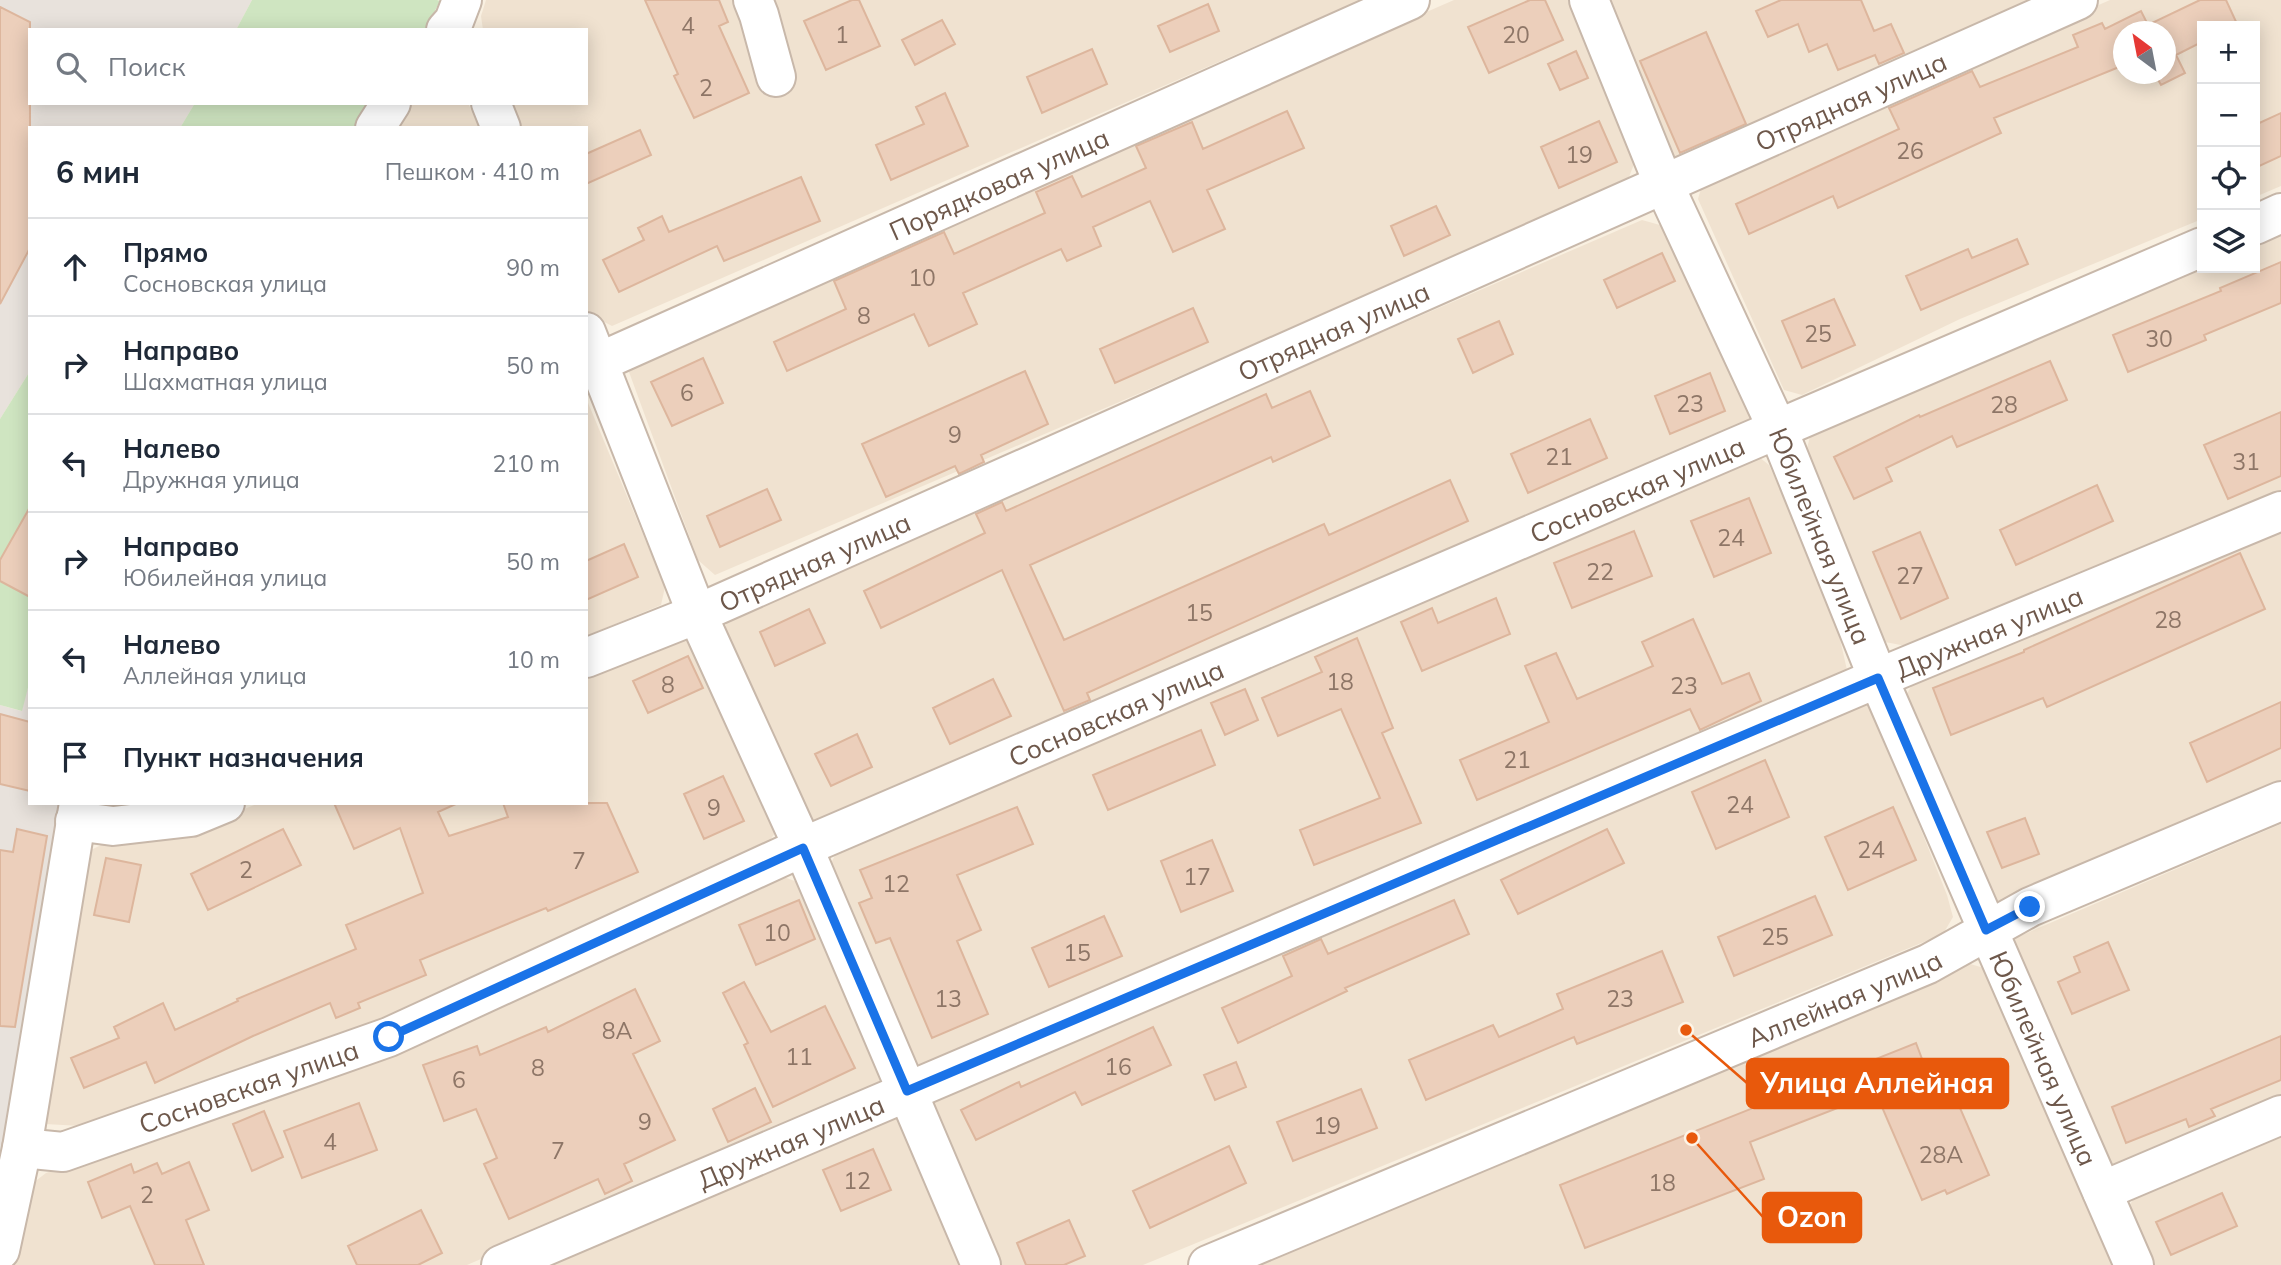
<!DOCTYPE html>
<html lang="ru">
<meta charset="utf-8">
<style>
body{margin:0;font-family:Mulish,sans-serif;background:#f6f6f7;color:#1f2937}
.controls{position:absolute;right:21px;top:21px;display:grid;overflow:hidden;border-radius:0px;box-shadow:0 4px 18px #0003}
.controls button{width:63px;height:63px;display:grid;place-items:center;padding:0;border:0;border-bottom:2px solid #e0e1e3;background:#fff;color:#1f2937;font:35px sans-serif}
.compass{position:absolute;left:2113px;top:21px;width:63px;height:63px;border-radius:50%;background:#fff;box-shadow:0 4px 18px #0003;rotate:328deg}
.stop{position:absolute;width:21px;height:21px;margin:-16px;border:5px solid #1a73e8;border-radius:50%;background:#fff}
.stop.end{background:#1a73e8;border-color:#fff;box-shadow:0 2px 7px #0008}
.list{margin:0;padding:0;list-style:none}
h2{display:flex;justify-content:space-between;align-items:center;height:91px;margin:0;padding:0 28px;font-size:30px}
h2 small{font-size:23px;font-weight:400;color:#747a83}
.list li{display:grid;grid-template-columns:46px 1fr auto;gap:21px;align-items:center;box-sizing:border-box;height:98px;padding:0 28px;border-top:2px solid #e0e1e3}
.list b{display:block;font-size:26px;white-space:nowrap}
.list p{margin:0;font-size:23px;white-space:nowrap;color:#747a83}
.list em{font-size:23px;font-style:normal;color:#747a83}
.icon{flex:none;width:38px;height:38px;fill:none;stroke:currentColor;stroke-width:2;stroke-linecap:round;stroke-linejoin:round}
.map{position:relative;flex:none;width:2281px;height:1265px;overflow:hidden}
.search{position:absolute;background:#fff;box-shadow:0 4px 18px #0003;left:28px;top:28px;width:560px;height:77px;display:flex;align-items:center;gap:18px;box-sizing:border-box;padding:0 24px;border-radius:0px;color:#747a83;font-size:26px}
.panel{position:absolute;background:#fff;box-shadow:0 4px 18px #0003;left:28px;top:126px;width:560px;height:679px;border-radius:0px}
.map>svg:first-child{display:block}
</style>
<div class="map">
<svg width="2281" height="1265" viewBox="0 0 2281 1265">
<rect width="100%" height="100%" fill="#f9f0e1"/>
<path fill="#f0e2d0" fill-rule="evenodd" d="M486,0H1361L612,326L589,314L586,306V128H515L505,103H586V30H483L481,16Z
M1454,0H1568L1634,164L1626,185L715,575L698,560L629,372L639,355Z
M1600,0H2051L1681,163L1662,159Z
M2110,0H2281V186L2255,197V26H2202V219L1960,319L1802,395L1784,390L1698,199L1704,178ZM2124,32H2166V74H2124Z
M408,103H468L479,128H390Z
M1642,220L1660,225L1751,416L1746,430L808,825L724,635L728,615Z
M2281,229V491L1906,646L1885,642L1806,453L1811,432L2202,268H2255V240Z
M586,398L665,587L661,605L586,636Z
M1759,457L1769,465L1830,595L1847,670L1838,686L922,1068L909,1055L830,865L839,848Z
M2281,524V783L1995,905L1903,701L1915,679Z
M677,632L693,643L775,833L766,846L382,1022L81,1126L45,1124L87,852L111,840L193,830L259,803H586V669Z
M1857,700L1872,707L1947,895L1953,917L1943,934L1143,1265H996L929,1113L931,1095Z
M2281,824V1102L2120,1170L2097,1165L2013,939Z
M784,877L805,885L883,1076L878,1089L467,1265H13L33,1183L46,1173L381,1061Z
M1967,963L1994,971L2122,1265H1255Z
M883,1116L899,1118L961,1265H535Z
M2281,1135V1265H2144L2123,1214L2136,1196Z"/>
<path fill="#e8e2dc" d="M0,0H252L236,30H30V103H195L180,128H30V371L0,419Z
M30,680V803H67L0,1171V705L21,711Z"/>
<path fill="#cfe5c1" d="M252,0H437L440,1L425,30H236Z
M195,103H387L374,128H180Z
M30,371V543L14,536L0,560V419Z
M0,581L30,597V680L22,711L0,705Z"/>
<path fill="#eccfbb" stroke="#ddb69d" stroke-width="2" d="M645,0H719L728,22L719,26L749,93L694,118L674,76L678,74Z
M852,0H859L880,46L826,70L804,21Z
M1530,0H1545L1563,40L1489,73L1468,27Z
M1781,0H1861L1874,31L1891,24L1904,53L1879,64L1875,55L1838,70L1827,44L1809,52L1798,24L1768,37L1756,11Z
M2200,0H2226L2238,26H2202V42L2176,55L2185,73L2161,85L2155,74H2166V32H2124V65L1994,118L2001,133L1838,208L1833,196L1749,234L1736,204L1899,129L1889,108L1972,71L1980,87L2078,47L2073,35L2102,23L2105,29L2141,11L2148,25Z
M1208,4L1219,31L1170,52L1158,26Z
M0,7L30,22V248L0,304Z
M942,20L955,44L915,65L902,40Z
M1706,32L1746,124L1680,153L1640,61Z
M1092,49L1107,84L1042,113L1027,77Z
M1576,51L1588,78L1560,90L1548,64Z
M945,93L968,146L891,180L876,145L924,124L916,107Z
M1287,111L1304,148L1207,190L1225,229L1173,252L1150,201L1093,227L1101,246L1067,261L1061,249L963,293L977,324L929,346L914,314L787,371L774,342L846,309L834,281L944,232L954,254L1045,213L1036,192L1072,176L1082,197L1146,168L1136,146L1192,122L1203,149Z
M2281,113V156L2255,168V125Z
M1599,121L1617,162L1559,188L1541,147Z
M640,130L651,155L586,184V154Z
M801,177L820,221L724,261L717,246L619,292L603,260L644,240L638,228L662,216L669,232Z
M1436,206L1450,235L1404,256L1391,226Z
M2017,239L2028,264L1921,310L1906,276L1968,249L1972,258Z
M1662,253L1675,281L1617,308L1604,280Z
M2281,262V303L2204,335L2206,340L2128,372L2113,335L2221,291L2220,288Z
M1834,299L1855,345L1802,368L1782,321Z
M1193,308L1208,342L1115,383L1100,349Z
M1499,321L1513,354L1473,373L1458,339Z
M703,358L723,403L672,426L651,382Z
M2050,361L2067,400L1957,447L1952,436L1886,468L1892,481L1854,499L1834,457L1919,415L1920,417Z
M1025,371L1048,424L981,455L984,462L959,474L955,466L886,497L862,444Z
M1710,373L1725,411L1670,434L1655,396Z
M1310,391L1330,436L1273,462L1271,457L1030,565L1064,640L1324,524L1329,535L1450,480L1468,521L1087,693L1090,700L1064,711L1002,570L881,628L864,591L985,533L976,514L1002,502L1006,511L1266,394L1272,408Z
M2281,412V476L2228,499L2204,445Z
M1590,419L1607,458L1528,493L1511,454Z
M2097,485L2113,521L2016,565L2000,530Z
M767,489L781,520L720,547L707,516Z
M1749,498L1771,553L1714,577L1691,521Z
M30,507V597L0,581V560Z
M1634,531L1652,576L1572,608L1554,563Z
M1920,532L1948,598L1901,619L1873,552Z
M624,544L638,577L586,600V561Z
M2240,553L2265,609L2047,707L2043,698L1951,735L1933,688L2024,652V650Z
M1496,598L1510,634L1422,671L1401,622L1432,608L1438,623Z
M809,609L825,643L775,666L760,632Z
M1693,619L1722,684L1749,673L1761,701L1700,730L1690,709L1477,800L1460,760L1549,722L1525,666L1556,653L1577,699L1653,666L1642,642Z
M1357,638L1393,728L1382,733L1421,823L1314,865L1300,830L1380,798L1341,709L1278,736L1262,698L1322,672L1315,657Z
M688,656L703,688L648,713L633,681Z
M993,679L1011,716L950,744L933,708Z
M1245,689L1258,720L1225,735L1211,703Z
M2281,702V748L2207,782L2190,743Z
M0,714L30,722V791L0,784Z
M1201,730L1215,765L1108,810L1093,775Z
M857,734L872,767L831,786L815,754Z
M1765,760L1789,817L1716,849L1692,792Z
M723,776L744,821L704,839L684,794Z
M334,803H458L438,812L449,836L508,817L503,803H607L638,872L548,911L546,908L420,960L426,975L358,1003L360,1008L336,1018L330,1003L253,1036L155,1083L146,1062L84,1088L71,1058L119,1038L114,1027L163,1003L175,1030L238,1001L237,999L356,949L346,925L423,893L400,828L354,849Z
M1017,807L1033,844L957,875L981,930L957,941L988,1014L932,1038L890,938L876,943L859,903L872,898L860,870Z
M1893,807L1916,860L1848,890L1825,837Z
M2025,818L2039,854L2002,868L1987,832Z
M17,829L47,836L15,1027L0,1026V850L13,852Z
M283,829L301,865L208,910L191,874Z
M1607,829L1624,863L1518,914L1501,880Z
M1212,840L1233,891L1181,912L1161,861Z
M106,858L141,865L129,922L94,915Z
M1815,896L1832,935L1734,976L1718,937Z
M799,900L815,939L756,965L739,925Z
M1454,900L1469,934L1345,988L1347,991L1238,1043L1222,1008L1292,976L1283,956L1321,939L1328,954Z
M1104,916L1122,956L1049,987L1032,948Z
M2108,942L2129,990L2072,1014L2058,982L2080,972L2074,957Z
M1662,951L1683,1002L1577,1044L1574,1037L1426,1100L1409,1060L1493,1025L1499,1037L1563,1009L1557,994Z
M744,982L771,1032L825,1006L855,1068L773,1107L744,1045L748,1043L723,993Z
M635,989L660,1041L633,1054L675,1140L624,1164L632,1181L605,1194L598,1179L509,1219L484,1164L497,1158L476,1109L444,1121L423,1065L477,1046L480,1055L546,1027L548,1032Z
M1153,1027L1171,1065L1082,1105L1075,1092L976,1140L961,1110L1019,1082L1021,1087Z
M2281,1036V1080L2211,1109L2215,1116L2189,1127L2186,1119L2126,1143L2112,1107Z
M1916,1043L1938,1101L1954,1094L1989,1175L1947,1194L1945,1190L1922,1200L1876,1093L1750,1142L1764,1179L1585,1248L1560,1185Z
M1236,1062L1246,1087L1215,1100L1204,1075Z
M755,1088L771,1122L728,1142L713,1109Z
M1361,1089L1377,1128L1293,1161L1277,1122Z
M359,1103L377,1150L302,1178L284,1131Z
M264,1111L283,1157L252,1171L233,1124Z
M1229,1146L1246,1183L1150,1228L1133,1191Z
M873,1149L891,1190L841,1211L823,1170Z
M189,1162L209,1210L186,1220L204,1265H155L130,1206L102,1218L88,1182L131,1164L134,1173L157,1163L162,1174Z
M2222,1193L2237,1226L2171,1255L2156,1222Z
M421,1210L442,1253L418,1265H357L348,1246Z
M1069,1220L1085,1256L1064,1265H1026L1017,1243Z"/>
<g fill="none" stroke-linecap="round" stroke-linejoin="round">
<g stroke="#c8b8aa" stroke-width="42">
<g id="minor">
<path d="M753,0L759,15L776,77"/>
<path id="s1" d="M1589,0L1664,185L1778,430L1878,678L2134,1265"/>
<path d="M446,30L454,21L462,0"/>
<path d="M491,103L501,128"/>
<path d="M375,128L391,103"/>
<path d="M2255,225L2281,213"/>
<path d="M586,332L697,614L803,847L981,1265"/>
<path id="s2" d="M586,368L1410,0"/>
<path id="s3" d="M586,658L697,614L2078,0"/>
<path d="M75,821L113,826L191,817L225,803"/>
<path id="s4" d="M22,1148L63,1152L389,1037L803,847L2202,247"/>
<path d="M2102,1191L2281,1115"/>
<path d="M0,1250L22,1148L79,803"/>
<path id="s5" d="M501,1265L1878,678L2281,511"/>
<path id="s6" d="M1208,1265L1928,964L2030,907L2281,801"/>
</g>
</g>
<use href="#minor" stroke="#fff" stroke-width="38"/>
</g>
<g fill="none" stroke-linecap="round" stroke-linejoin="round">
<path stroke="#1a73e8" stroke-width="9" d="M389,1037L803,848L907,1091L1878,678L1986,930L2030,907"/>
</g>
<g text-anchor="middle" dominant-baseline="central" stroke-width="6" stroke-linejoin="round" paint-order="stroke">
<g font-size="23" fill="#8e7667">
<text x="688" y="25">4</text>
<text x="842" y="34">1</text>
<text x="1516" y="34">20</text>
<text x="706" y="87">2</text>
<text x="1910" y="150">26</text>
<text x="1579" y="154">19</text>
<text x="922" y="277">10</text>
<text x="864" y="315">8</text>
<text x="1818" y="333">25</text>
<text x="2159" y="338">30</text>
<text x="687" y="392">6</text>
<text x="1690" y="403">23</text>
<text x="2004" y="404">28</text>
<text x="955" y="434">9</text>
<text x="1559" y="456">21</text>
<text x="2246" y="461">31</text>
<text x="1731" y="537">24</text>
<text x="1600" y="571">22</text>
<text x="1910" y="575">27</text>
<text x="1199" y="612">15</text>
<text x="2168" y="619">28</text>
<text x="1340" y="681">18</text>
<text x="668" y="684">8</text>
<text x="1684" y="685">23</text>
<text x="1517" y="759">21</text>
<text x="1740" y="804">24</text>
<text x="714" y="807">9</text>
<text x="1871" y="849">24</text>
<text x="579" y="860">7</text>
<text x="246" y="869">2</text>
<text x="1197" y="876">17</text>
<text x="896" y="883">12</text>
<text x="777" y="932">10</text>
<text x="1775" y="936">25</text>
<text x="1077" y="952">15</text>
<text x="948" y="998">13</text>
<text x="1620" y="998">23</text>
<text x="617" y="1030">8А</text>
<text x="799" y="1056">11</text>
<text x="1118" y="1066">16</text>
<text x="538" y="1067">8</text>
<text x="459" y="1079">6</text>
<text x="645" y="1121">9</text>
<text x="1327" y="1125">19</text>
<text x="330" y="1141">4</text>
<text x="558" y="1150">7</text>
<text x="1941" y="1154">28А</text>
<text x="857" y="1180">12</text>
<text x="1662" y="1182">18</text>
<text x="147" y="1194">2</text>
</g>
<g font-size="26" fill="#6e584b" stroke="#fdf4e6">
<text stroke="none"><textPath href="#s3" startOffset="1382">Отрядная улица</textPath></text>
<text stroke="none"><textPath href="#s2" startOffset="452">Порядковая улица</textPath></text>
<text stroke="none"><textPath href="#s3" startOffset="816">Отрядная улица</textPath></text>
<text stroke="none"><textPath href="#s4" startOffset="1750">Сосновская улица</textPath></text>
<text stroke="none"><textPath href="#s1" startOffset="584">Юбилейная улица</textPath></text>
<text stroke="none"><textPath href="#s3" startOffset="248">Отрядная улица</textPath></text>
<text stroke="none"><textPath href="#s5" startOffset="1617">Дружная улица</textPath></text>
<text stroke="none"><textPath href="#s4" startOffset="1183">Сосновская улица</textPath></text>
<text stroke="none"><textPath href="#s6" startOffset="690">Аллейная улица</textPath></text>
<text stroke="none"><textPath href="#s1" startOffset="1152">Юбилейная улица</textPath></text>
<text stroke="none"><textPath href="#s4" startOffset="238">Сосновская улица</textPath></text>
<text stroke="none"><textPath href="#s5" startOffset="315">Дружная улица</textPath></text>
</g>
</g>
<path fill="none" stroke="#e8590c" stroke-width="2.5" d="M1686 1030L1747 1083M1692 1138L1763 1217"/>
<g fill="#e8590c" stroke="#fdf4e6" stroke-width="2.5">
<circle cx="1686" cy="1030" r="7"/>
<circle cx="1692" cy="1138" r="7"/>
</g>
<g fill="#e8590c" stroke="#e8590c" stroke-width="2.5">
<rect x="1747" y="1059" width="261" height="49" rx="7"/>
<rect x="1763" y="1193" width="98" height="49" rx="7"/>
</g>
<g font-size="28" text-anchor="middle" font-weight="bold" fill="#fff">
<text x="1877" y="1093">Улица Аллейная</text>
<text x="1812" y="1227">Ozon</text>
</g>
</svg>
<div class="controls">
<button>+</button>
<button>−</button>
<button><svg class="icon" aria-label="locate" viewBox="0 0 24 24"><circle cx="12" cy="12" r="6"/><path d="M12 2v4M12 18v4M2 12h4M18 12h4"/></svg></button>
<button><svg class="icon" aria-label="layers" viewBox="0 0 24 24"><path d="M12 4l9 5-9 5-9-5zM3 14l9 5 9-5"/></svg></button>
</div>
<svg class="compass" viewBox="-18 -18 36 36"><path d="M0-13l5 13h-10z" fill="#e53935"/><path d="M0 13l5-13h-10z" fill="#747a83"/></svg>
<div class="stop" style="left:389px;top:1037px"></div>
<div class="stop end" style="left:2030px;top:907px"></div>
<div class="search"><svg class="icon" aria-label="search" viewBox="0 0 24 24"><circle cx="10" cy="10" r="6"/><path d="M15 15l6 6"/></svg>Поиск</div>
<section class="panel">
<h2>6 мин<small>Пешком · 410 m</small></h2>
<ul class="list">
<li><svg class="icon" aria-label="ahead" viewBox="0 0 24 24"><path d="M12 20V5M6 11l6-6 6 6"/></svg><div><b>Прямо</b><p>Сосновская улица</p></div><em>90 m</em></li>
<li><svg class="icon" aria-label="right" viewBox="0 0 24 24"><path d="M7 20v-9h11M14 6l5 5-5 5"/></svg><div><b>Направо</b><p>Шахматная улица</p></div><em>50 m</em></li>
<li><svg class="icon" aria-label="left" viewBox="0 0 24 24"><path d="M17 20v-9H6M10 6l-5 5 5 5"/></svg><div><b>Налево</b><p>Дружная улица</p></div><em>210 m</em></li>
<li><svg class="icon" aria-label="right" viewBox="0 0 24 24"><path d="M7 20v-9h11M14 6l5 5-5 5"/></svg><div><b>Направо</b><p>Юбилейная улица</p></div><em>50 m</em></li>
<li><svg class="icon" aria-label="left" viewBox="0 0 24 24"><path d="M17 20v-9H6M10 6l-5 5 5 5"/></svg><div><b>Налево</b><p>Аллейная улица</p></div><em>10 m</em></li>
<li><svg class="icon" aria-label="arrive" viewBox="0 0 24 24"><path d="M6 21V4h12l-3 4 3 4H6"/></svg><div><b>Пункт назначения</b></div></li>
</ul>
</section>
</div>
